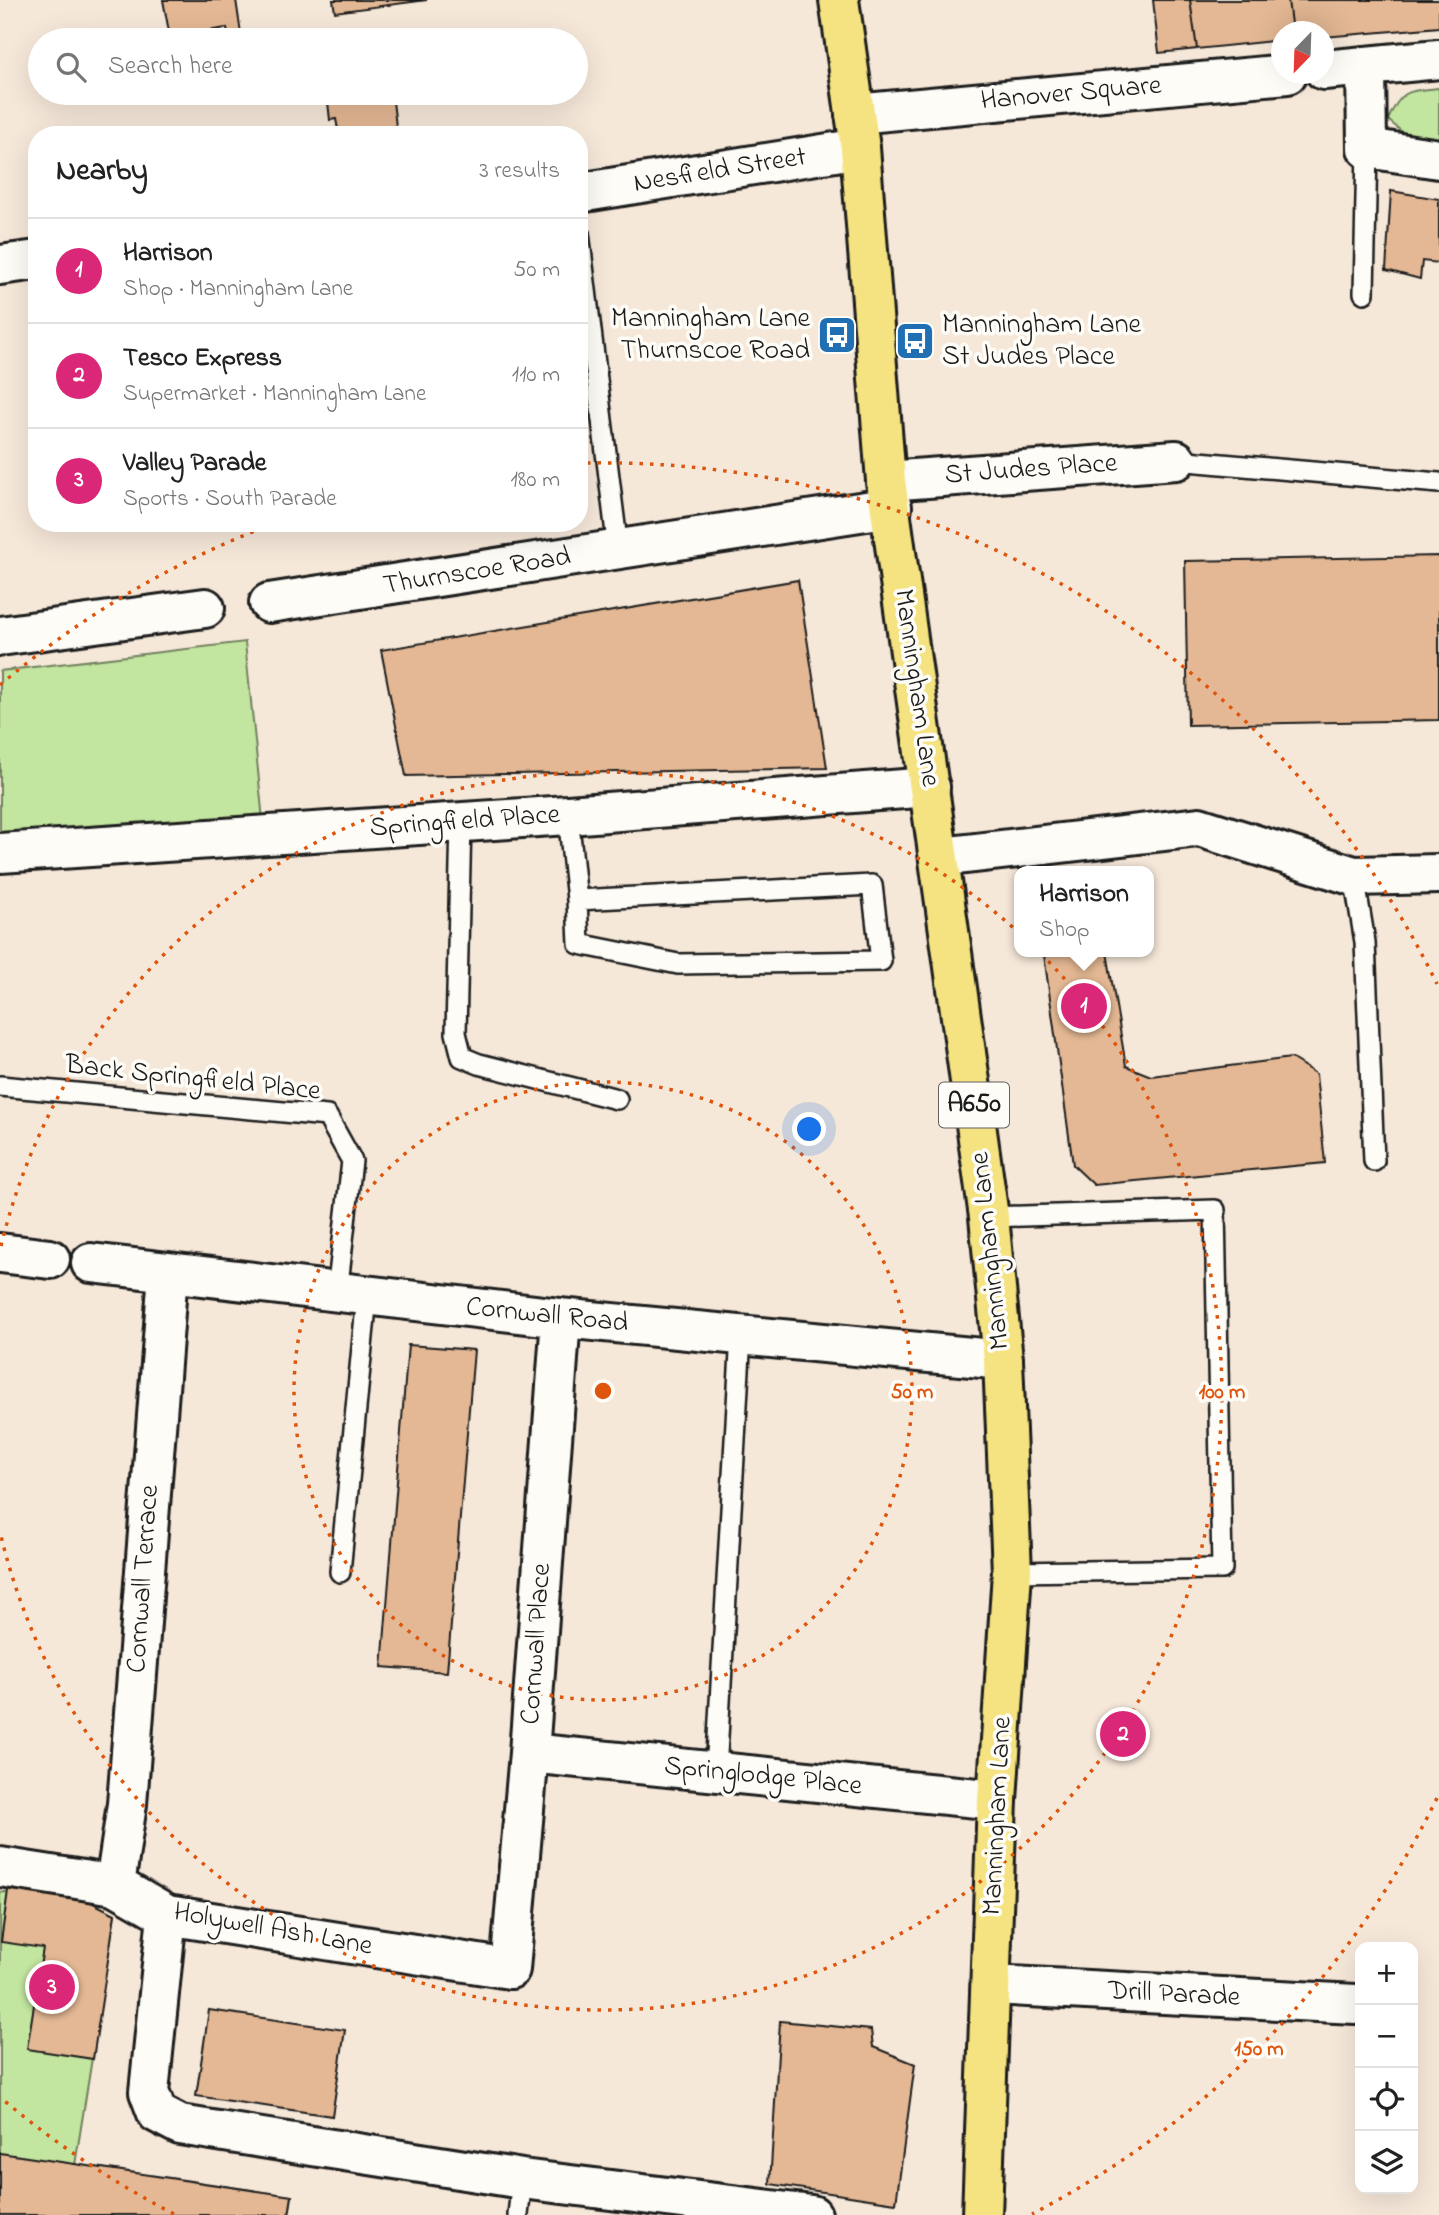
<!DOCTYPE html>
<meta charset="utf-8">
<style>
body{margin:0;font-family:"Indie Flower",sans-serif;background:#f2f2f2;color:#222}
.controls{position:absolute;right:21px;bottom:21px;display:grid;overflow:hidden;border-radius:14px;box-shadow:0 7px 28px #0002}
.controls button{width:63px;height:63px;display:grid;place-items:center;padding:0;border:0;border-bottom:2px solid #e0e0e0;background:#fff;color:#222;font:35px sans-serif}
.compass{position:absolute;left:1271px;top:21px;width:63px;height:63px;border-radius:50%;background:#fff;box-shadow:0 7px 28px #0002;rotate:203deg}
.you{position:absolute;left:810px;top:1130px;width:24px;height:24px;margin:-18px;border:5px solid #fff;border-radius:50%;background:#1a73e8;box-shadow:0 0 0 10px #1a73e833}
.badge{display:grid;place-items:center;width:46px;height:46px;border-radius:50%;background:#db2777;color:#fff;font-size:23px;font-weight:700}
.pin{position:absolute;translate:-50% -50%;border:4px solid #fff;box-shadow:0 2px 7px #0006}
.popup{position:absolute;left:1014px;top:866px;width:140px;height:91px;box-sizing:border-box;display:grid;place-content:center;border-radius:14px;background:#fff;filter:drop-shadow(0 2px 5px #0005);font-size:23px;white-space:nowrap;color:#767676}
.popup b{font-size:26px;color:#222}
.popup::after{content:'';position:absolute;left:50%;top:100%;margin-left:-14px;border:14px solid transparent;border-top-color:#fff}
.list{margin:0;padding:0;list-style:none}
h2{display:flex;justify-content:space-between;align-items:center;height:91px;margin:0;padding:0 28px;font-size:30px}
h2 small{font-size:23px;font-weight:400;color:#767676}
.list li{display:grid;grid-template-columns:46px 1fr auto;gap:21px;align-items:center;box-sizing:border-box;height:105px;padding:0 28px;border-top:2px solid #e0e0e0}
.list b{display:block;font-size:26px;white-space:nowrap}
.list p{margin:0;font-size:23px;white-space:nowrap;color:#767676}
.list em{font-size:23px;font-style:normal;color:#767676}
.icon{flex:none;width:38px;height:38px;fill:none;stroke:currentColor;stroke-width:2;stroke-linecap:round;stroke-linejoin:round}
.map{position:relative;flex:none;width:1439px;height:2215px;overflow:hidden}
.search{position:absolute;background:#fff;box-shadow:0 7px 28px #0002;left:28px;top:28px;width:560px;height:77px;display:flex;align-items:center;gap:18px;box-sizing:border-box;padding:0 24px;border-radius:38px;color:#767676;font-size:26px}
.panel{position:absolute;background:#fff;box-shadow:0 7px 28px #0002;left:28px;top:126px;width:560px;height:406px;border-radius:28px}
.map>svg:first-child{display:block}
</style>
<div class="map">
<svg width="1439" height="2215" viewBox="0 0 1439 2215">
<rect width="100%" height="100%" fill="#f6e8d9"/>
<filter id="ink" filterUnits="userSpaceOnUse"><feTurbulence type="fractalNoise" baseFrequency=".0143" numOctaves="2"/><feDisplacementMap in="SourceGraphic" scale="14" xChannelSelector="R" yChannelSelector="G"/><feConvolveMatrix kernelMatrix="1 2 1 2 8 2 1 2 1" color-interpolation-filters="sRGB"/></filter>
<g filter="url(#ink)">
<path fill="#c2e59f" stroke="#6f805e" stroke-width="2" d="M1439,88V140L1407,136L1388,120C1401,89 1408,91 1439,88Z
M245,642L263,820L0,843V671Z
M0,1892L73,1893L115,1914L75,2165L292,2196L289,2215H0Z"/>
<path fill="#e4b894" stroke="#1c1c1c" stroke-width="2" d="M163,0H236L242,40H229L227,28L170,37Z
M333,0H427L335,12Z
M1153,0H1190L1197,49L1159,53Z
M1190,0H1288L1292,32H1282V40L1197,49Z
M1288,0H1439V27L1324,37V32H1292Z
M327,93H392L397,135H339L336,119L330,120Z
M1391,191L1439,199V263L1422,261L1420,279L1386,270Z
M1439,556V720L1188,725L1185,561Z
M798,580L827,768L406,776L381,650Z
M1045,952H1107L1126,1066L1151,1076L1291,1058L1316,1074L1325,1163L1094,1185L1073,1165L1044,955Z
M408,1345L474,1350L447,1672L382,1667Z
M9,1883L73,1893L115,1914L93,2059L27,2049L43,1948L1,1942Z
M209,2010L345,2030L332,2116L196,2096Z
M780,2021L871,2030L873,2047L915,2064L896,2203L770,2184Z
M0,2153L292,2196L289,2215H0Z"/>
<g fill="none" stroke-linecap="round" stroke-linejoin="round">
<g stroke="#1c1c1c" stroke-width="24">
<path id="service" d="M579,233L618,550
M1364,293L1367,148
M1176,460L1439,483
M568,815L577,900L872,885L881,961L678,964L579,944L577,900
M461,822L456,1033L462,1057L479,1064L617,1099
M1354,876L1365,942L1374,1161
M0,1086L327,1116L352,1161L337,1293
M989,1217L1215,1210L1222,1569L1012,1572
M340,1572L367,1296
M716,1772L741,1335
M518,2215L522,2179"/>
</g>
<g stroke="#1c1c1c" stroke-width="44">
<path id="minor" d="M1366,66L1367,148L1439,159
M1324,70L1439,59
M855,114L1287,74
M579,193L860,148
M0,265L37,260
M886,481L1176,460
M269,603L892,507
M0,636L205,608
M0,853L568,815L930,787
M940,857L1199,827L1354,876L1439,874
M0,1253L50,1259
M91,1263L561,1318L1003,1360
M529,1753L997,1800
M0,1867L115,1885L167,1915L510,1969L529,1753L561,1318
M115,1885L127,1804L168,1273
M167,1915L149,2092L157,2113L180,2125L522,2179L812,2215
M991,1985L1356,2004"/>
</g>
<g stroke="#1c1c1c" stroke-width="44">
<path id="primary" d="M839,0L860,148L886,481L989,1217L1003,1360L1012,1572L997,1800L982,2215"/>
</g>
<use href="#service" stroke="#fdfcf7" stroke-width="19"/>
<use href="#minor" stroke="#fdfcf7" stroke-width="38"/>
<use href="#primary" stroke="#f5e382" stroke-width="38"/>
</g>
</g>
<g fill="none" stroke="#de560d" stroke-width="3.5" stroke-dasharray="3.5 7">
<circle cx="603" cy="1391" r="309"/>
<path d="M1 1246A619 619 0 1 1 1 1536"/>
<path d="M1437 1798A928 928 0 0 1 1032 2214M174 2214A928 928 0 0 1 0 2097M0 685A928 928 0 0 1 270 525M587 463A928 928 0 0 1 1437 984"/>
</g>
<defs>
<g id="bus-square" transform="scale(2.0125)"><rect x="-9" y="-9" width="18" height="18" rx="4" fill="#1f6fb2" stroke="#fdfcf7"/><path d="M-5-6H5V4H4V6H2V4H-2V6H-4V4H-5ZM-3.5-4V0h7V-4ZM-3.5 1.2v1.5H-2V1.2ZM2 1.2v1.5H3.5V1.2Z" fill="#fff"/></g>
</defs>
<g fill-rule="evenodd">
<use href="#bus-square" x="837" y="335"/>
<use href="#bus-square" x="915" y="341"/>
</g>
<g text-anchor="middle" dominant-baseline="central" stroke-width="7" stroke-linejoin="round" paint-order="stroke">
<rect fill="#fdfcf7" stroke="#605f5e" stroke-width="2" x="939" y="1082.5" width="70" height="45" rx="5"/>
<g font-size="26" font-weight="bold" fill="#1c1c1c">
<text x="974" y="1105">A650</text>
</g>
<g font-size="28" fill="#1c1c1c" stroke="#fdfcf7">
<text transform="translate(1071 94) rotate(-5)">Hanover Square</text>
<text transform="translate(720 171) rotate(-9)">Nesfield Street</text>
<text transform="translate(1031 470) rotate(-4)">St Judes Place</text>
<text transform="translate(477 572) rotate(-9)">Thurnscoe Road</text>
<text transform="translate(916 688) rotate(82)">Manningham Lane</text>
<text transform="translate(465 822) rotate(-4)">Springfield Place</text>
<text transform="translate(193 1079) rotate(6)">Back Springfield Place</text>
<text transform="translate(991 1251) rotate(-96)">Manningham Lane</text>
<text transform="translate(547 1316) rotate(6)">Cornwall Road</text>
<text transform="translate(144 1579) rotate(-86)">Cornwall Terrace</text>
<text transform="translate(537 1644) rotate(-86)">Cornwall Place</text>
<text transform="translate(763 1777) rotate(6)">Springlodge Place</text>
<text transform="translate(998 1816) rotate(-87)">Manningham Lane</text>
<text transform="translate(273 1930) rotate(10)">Holywell Ash Lane</text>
<text transform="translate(1174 1995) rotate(3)">Drill Parade</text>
</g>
<g font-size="28" fill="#1c1c1c" stroke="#fdfcf7" text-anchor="end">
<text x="810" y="319">Manningham Lane<tspan x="810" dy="32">Thurnscoe Road</tspan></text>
<text x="942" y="325" text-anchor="start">Manningham Lane<tspan x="942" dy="32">St Judes Place</tspan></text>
</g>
</g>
<circle cx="603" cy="1391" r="10" fill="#de560d" stroke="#fdfcf7" stroke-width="3.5"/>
<g font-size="21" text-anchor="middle" font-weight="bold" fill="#de560d" stroke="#fdfcf7" stroke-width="7" stroke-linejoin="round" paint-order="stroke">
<text x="912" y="1398">50 m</text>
<text x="1222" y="1398">100 m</text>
<text x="1259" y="2055">150 m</text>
</g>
</svg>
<div class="controls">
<button>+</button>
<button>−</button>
<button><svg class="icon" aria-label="locate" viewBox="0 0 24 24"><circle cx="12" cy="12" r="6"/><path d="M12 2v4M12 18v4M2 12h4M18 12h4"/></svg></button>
<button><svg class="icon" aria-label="layers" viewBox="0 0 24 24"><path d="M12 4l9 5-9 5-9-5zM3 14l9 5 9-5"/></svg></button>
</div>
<svg class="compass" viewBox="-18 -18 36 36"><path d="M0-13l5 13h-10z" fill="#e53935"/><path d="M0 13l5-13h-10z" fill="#767676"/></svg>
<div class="you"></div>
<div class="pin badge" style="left:1084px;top:1006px">1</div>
<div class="popup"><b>Harrison</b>Shop</div>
<div class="pin badge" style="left:1123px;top:1734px">2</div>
<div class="pin badge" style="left:52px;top:1987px">3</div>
<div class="search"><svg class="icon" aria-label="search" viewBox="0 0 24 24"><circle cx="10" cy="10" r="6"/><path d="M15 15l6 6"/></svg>Search here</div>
<section class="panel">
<h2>Nearby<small>3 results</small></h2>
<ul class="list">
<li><span class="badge">1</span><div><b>Harrison</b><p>Shop · Manningham Lane</p></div><em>50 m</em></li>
<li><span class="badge">2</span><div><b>Tesco Express</b><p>Supermarket · Manningham Lane</p></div><em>110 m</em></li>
<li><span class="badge">3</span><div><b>Valley Parade</b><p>Sports · South Parade</p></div><em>180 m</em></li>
</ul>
</section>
</div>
